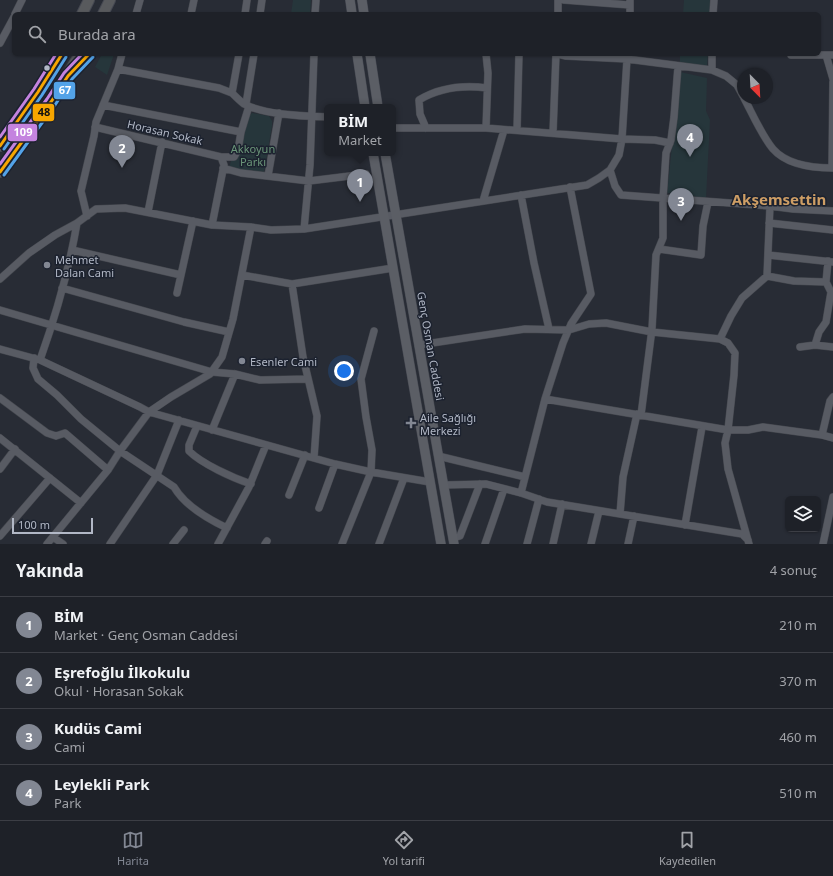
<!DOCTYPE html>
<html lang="tr">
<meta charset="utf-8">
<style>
body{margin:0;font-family:"Noto Sans",sans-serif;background:#262930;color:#f1f3f6}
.controls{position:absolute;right:12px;bottom:12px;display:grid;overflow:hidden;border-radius:6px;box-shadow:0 1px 3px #0004}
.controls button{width:36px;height:36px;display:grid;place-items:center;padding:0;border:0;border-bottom:1px solid #3c3e45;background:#1e2128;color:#f1f3f6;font:20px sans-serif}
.compass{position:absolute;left:737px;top:68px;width:36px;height:36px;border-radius:50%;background:#1e2128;box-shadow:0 1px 3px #0004;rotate:156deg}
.scale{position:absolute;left:12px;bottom:10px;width:81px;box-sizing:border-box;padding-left:4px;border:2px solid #b2b8c6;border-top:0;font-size:11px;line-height:14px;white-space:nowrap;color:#b2b8c6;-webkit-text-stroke:3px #1c222f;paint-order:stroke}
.you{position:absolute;left:344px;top:371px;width:14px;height:14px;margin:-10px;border:3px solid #fff;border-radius:50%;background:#1a73e8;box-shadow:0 0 0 6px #1a73e833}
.badge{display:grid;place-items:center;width:26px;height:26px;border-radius:50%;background:#828793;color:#fff;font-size:13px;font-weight:700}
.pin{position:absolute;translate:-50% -33px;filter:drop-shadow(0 1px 2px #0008)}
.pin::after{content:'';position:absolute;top:21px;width:14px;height:12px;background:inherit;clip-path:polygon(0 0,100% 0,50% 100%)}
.popup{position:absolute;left:324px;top:104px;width:72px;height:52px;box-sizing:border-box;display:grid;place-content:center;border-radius:6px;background:#1e2128;filter:drop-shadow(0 1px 3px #0005);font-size:13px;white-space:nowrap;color:#a1a3a8}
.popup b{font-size:15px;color:#f1f3f6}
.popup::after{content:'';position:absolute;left:50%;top:100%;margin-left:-8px;border:8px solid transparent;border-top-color:#1e2128}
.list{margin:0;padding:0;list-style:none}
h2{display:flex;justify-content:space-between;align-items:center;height:52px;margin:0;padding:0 16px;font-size:17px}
h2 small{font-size:13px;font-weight:400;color:#a1a3a8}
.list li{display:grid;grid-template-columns:26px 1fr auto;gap:12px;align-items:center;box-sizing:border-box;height:56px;padding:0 16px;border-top:1px solid #3c3e45}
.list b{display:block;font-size:15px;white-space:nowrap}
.list p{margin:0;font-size:13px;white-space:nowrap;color:#a1a3a8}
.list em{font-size:13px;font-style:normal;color:#a1a3a8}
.icon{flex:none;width:22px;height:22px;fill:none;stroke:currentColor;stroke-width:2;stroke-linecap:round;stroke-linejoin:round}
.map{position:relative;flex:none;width:833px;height:544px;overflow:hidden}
.search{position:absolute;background:#1e2128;box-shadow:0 1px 3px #0004;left:12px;right:12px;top:12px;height:44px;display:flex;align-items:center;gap:10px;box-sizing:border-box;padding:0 14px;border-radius:6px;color:#a1a3a8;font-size:15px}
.sheet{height:276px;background:#1e2128}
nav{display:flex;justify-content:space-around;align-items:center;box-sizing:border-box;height:56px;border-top:1px solid #3c3e45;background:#1e2128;font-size:11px;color:#a1a3a8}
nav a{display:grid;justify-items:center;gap:2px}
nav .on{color:#828793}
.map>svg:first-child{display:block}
</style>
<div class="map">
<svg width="833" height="544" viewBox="0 0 833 544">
<rect width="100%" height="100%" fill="#282c35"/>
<path fill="#26363b" d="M293,0H311L310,14H291Z
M684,0H710V14H683Z
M102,54H114L107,75L95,67Z
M680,54H708L707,66L680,63Z
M680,72L707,78L706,111L710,120L706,198L667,193Z
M252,113L269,116L272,121V126L264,172L229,168L231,161L235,160L238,157L248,117Z"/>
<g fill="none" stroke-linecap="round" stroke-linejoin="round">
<g stroke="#44474e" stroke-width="8">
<path id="minor" d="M564,0L630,5
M15,14L22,0
M136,14L140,0
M191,14L194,0
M245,14L247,0
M260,14L262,0
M315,14L316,0
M558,14V0
M630,14V0
M713,14L714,0
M0,43L14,17
M239,54L232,93C236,97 240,101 244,104C265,115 303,116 327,117
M558,54L566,56L627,59L622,139L619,155L610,170L615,186L621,195L770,206
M627,54V59L712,70L726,76L737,85L743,96
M791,55H833
M826,55L833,79
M118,69L219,88L232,93
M712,70V54
M744,98C752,113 762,136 773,149C787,165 813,168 833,168
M246,104L254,54
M103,105L241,132
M95,127L221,157L224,165L212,225
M393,128H486L622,139L655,140L670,143
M426,128L420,114L419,100C439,88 464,85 487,88
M486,128L488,73L486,54
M517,130L519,54
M553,133L556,54
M221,157H234L238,150L241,132L249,106
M223,168L241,173L309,181L366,174
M832,168L833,82
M268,176L279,113
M521,195L534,263L549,329
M483,201L504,130
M148,212L162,142
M87,216L81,191L94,136L96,122L118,69L122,54
M769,223L833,230
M304,229L310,165L314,54
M659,249L701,255L703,226L708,202
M72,250L181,275
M768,255L833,262
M242,275L292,284L393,268
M767,276L770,206L793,209L833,211
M0,279L29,253L55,235L77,223
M292,284L303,357L317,416L314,458
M62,288L184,322L229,332
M177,293L193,221
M0,310L212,372L235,374L260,380L308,379
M720,339L731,316L742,298L767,276L794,281L826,282
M419,345L525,329L569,330L589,324L606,323L652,332L720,339L728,343L735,353L734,375L728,430L725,443L728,469L749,544
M815,345L819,332L826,322L831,292L826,282L828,261
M800,347L815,345L833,347
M0,349L40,360L140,407L149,412L335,464L371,472L430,482
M34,358L33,368L38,379L57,395L81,419L120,451L174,487C185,506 208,519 227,528
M40,360C56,315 69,270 77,223L96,209L125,208L212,225L251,227L271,230L304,229L587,185L599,178L610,170
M833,397L830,401L822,435L833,438
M0,398L47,433L56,436L65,433L108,470
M545,399L728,430H748L763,427L822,435
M641,415L652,329L656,255L663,238V199L666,153L671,140L674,117L678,66
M197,426L189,445V451C202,464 233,478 251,484
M212,430L235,374
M0,438L81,503
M438,456L525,477
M0,469L15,449
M444,485L486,484L521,493L547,502L742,534L748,540
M521,493L545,399L563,343L571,324L591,294L570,187
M289,495L305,455
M319,508L335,464
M620,514L623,477L637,414
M685,525L702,427
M0,536L50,478
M53,537L63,544
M453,538L460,536L480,484
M47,544L108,470L120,451L149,412L171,397L210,374L222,357L233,319L251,227
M110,544L157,475L179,420
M173,544L184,530
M218,544L249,487L266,445
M265,544L267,541
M342,544L371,472L372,450L366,417L361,379L374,331
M379,544L404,478
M485,544L504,489
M527,544L539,499
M553,544L562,504
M591,544L599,511
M628,544L634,516
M823,544L833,497"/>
</g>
<g stroke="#464952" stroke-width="10">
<path id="major" d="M350,0L352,14
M362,0L364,14
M357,54L365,107
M370,54L378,107
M373,153L441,544
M385,153L454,544"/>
</g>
<g stroke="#454851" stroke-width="12">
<path id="highway" d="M82,14L89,0
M103,14L110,0
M76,68L89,54
M0,146L38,92L62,54
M0,172L51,102L80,54"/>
</g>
<use href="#minor" stroke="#585b63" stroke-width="7"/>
<use href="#major" stroke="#5b5e65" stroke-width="9"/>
<use href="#highway" stroke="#585a5d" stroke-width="10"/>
<g stroke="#1c222f" stroke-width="6">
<path id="bus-1" d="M0,146L38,92L62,54
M0,172L51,102L68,76L89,54"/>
</g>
<g stroke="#1c222f" stroke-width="6">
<path id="bus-2" d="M4,149L42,95L66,57
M4,175L55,105L72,79L93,57"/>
</g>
<g stroke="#1c222f" stroke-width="6">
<path id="bus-3" d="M0,137L34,89L56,54
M0,164L47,99L64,73L82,54"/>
</g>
<use href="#bus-1" stroke="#f7a600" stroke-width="3"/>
<use href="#bus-2" stroke="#53a3e8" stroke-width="3"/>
<use href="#bus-3" stroke="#c483df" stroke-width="3"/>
</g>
<circle fill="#b2b8c6" stroke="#1c222f" stroke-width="1.5" cx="47" cy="68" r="3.5"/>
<g fill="#828793" stroke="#1c222f" stroke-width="1.5">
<circle cx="47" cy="265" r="4"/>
<circle cx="242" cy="361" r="4"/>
<path d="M409 417h4v4h4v4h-4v4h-4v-4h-4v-4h4z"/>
</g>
<g text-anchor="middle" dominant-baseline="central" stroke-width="3" stroke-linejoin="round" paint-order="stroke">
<g font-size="11" fill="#b2b8c6" stroke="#1c222f">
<text transform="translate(165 132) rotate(13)">Horasan Sokak</text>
<text transform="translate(431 346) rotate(80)">Genç Osman Caddesi</text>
</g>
<g font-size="11" fill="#6b9679" stroke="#1c222f">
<text x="253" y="148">Akkoyun<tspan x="253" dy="13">Parkı</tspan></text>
</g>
<g font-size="11" fill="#b2b8c6" stroke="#1c222f" text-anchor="start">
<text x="55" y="259">Mehmet<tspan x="55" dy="13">Dalan Cami</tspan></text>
<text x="250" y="361">Esenler Cami</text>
<text x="420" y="417">Aile Sağlığı<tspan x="420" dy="13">Merkezi</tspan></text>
</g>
<g font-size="15" font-weight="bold" fill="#ce9e65" stroke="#1c222f">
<text x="779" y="199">Akşemsettin</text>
</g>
</g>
<g stroke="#1c222f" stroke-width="1.5">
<rect x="53" y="81" width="23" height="19" rx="4" fill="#53a3e8"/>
<rect x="32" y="103" width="23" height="19" rx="4" fill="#f7a600"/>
<rect x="7" y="123" width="31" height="19" rx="4" fill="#c483df"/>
</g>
<g font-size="11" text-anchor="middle" font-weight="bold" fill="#fff">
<text x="65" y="94">67</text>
<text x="23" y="136">109</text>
</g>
<g font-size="11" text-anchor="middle" font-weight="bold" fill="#111">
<text x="44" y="116">48</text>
</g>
</svg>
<div class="controls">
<button><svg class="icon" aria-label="layers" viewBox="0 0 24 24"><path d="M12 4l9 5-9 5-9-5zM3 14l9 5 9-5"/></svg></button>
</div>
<svg class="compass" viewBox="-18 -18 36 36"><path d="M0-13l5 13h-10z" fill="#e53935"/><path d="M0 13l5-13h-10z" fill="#a1a3a8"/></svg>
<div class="scale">100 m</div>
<div class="you"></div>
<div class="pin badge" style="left:360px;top:202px">1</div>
<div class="popup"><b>BİM</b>Market</div>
<div class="pin badge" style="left:122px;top:168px">2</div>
<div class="pin badge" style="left:681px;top:221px">3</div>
<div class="pin badge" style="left:690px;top:157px">4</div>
<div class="search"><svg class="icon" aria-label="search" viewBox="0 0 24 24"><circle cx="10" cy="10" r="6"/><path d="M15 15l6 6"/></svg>Burada ara</div>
</div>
<section class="sheet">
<h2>Yakında<small>4 sonuç</small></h2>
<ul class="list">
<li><span class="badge">1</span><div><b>BİM</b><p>Market · Genç Osman Caddesi</p></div><em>210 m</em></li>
<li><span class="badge">2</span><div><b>Eşrefoğlu İlkokulu</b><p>Okul · Horasan Sokak</p></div><em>370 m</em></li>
<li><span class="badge">3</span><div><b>Kudüs Cami</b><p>Cami</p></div><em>460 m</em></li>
<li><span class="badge">4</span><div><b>Leylekli Park</b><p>Park</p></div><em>510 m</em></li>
</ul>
</section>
<nav>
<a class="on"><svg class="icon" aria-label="map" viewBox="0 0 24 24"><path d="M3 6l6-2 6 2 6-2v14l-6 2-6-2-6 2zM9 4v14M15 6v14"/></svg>Harita</a>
<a><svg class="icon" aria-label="directions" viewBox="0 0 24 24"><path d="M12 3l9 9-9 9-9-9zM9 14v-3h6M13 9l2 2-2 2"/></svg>Yol tarifi</a>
<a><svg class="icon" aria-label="saved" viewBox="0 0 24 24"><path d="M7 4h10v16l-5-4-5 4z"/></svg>Kaydedilen</a>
</nav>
